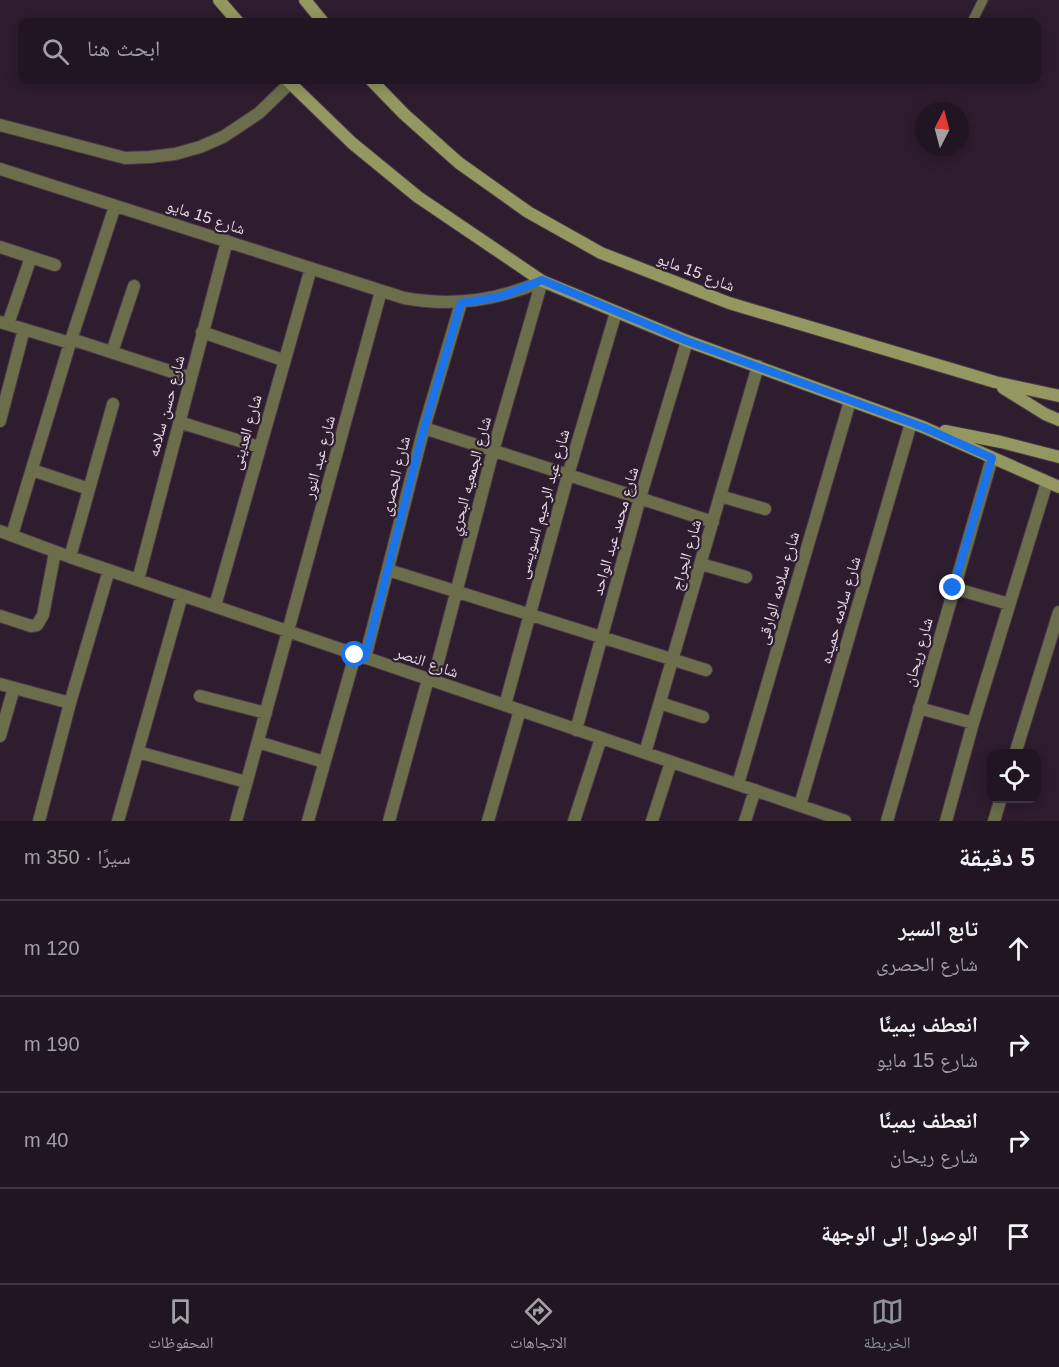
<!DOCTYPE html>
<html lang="ar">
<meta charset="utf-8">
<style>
body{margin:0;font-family:Arial,"Noto Naskh Arabic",sans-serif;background:#2a1e2b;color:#f1f3f6;direction:rtl}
.controls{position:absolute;right:18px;bottom:18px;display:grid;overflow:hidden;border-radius:12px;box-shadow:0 3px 15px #0003}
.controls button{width:54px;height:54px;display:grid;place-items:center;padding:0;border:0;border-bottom:2px solid #3f3441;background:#221523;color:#f1f3f6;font:30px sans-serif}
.compass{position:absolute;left:915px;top:102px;width:54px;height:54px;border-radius:50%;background:#221523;box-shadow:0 3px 15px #0003;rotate:6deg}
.stop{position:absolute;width:18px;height:18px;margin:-14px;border:4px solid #1a73e8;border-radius:50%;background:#fff}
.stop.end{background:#1a73e8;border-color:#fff;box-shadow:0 2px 6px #0008}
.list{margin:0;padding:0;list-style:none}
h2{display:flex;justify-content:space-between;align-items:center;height:78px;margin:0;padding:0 24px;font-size:26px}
h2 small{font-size:20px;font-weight:400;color:#a29fa6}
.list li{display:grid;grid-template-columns:39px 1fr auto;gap:18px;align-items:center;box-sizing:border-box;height:96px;padding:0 24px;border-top:2px solid #3f3441}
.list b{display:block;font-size:22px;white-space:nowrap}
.list p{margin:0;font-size:20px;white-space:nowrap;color:#a29fa6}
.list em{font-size:20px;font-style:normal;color:#a29fa6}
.icon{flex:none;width:33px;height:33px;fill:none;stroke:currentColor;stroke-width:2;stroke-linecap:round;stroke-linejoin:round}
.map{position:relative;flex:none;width:1059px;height:821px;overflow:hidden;direction:ltr}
.search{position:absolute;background:#221523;box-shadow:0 3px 15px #0003;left:18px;right:18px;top:18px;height:66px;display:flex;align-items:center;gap:15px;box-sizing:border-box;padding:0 21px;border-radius:12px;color:#a29fa6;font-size:22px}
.sheet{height:462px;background:#221523}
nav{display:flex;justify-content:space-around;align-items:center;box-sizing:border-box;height:84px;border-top:2px solid #3f3441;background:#221523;font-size:16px;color:#a29fa6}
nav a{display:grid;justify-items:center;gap:3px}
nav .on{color:#8c9099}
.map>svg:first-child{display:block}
</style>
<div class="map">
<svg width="1059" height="821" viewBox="0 0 1059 821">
<rect width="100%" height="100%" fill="#2e1c2f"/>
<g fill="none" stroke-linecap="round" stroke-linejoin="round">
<g stroke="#483749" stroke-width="11">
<path id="lane" d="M972,22L983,0"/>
</g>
<g stroke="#483749" stroke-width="14">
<path id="street" d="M0,125L125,158L150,157L175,154L200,147L223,137L259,113L290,83
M0,169L404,298C453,307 497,301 542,281
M0,247L55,265
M0,322L70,343
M8,324L31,257
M202,332L283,360
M71,339L191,378
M112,352L134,286
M0,421L24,329
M179,422L259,447
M424,428L713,522
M32,470L89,489
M720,496L765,509
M0,531L70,557L845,821
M12,535L70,343L115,206
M70,557L113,404
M701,564L746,577
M388,570L706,670
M138,580L227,241
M953,588L1009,604
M215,606L311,268
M0,616L31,626L37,625L43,615L55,552
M365,658L424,428L461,303
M433,681L493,451L542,281
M0,684L70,703
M200,696L266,713
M660,703L703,717
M505,705L568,475L616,312
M919,708L973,723
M576,730L640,498L687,341
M0,736L14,688
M258,742L324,762
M138,752L246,782
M645,753L758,366
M1015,754L1059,612
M738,784L850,401
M800,805L911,423
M39,821L70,703L109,570
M118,821L182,595
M236,821L381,291
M308,821L355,655
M389,821L428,679
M488,821L520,710
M574,821L601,738
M652,821L671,762
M745,821L755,790
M887,821L992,458
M946,821L973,723L1047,482
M994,821L1001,798"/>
</g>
<g stroke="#483749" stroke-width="14">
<path id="secondary" d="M219,0L238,22
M305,0L323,22
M287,80L352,143L418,197L542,281L687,341L923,427L1059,487
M371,80L404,114L459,163L528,212L601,253L729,303L995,382L1059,396
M1003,388L1045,414L1059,420
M945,431L1001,442L1059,457"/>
</g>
<use href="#lane" stroke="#6b6d4b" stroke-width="9"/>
<use href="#street" stroke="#6b6d4b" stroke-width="12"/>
<use href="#secondary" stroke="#94975f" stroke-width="12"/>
</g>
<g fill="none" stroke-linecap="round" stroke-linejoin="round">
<path stroke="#1a73e8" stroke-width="8" d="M355,655L365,658L424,428L461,303L502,296L542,280L687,341L923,427L992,458L953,588"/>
</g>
<g text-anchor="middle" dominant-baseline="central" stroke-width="4.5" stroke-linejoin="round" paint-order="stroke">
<g font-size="16" fill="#e7dae7" stroke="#2e1c2f">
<text transform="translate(206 217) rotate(18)">شارع 15 مايو</text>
<text transform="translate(696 272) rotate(21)">شارع 15 مايو</text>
<text transform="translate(166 406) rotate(-75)">شارع حسن سلامه</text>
<text transform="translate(246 432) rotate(-74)">شارع العدينى</text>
<text transform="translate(319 457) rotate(-75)">شارع عبد النور</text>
<text transform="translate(395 476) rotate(-76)">شارع الحصرى</text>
<text transform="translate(470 476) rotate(-75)">شارع الجمعيه البحري</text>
<text transform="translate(543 504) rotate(-74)">شارع عبد الرحيم السويسى</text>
<text transform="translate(615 531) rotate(-74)">شارع محمد عبد الواحد</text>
<text transform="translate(686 555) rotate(-74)">شارع الجراج</text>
<text transform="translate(778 588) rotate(-74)">شارع سلامه الوارقى</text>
<text transform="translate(840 610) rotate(-74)">شارع سلامه حميده</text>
<text transform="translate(918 652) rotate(-74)">شارع ريحان</text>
<text transform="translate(427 662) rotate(19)">شارع النصر</text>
</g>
</g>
</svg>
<div class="controls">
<button><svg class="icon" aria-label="locate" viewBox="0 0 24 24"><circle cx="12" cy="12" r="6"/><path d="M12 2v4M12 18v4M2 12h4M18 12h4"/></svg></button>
</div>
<svg class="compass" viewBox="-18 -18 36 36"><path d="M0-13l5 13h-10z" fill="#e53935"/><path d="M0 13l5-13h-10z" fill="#a29fa6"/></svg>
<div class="stop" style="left:355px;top:655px"></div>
<div class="stop end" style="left:953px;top:588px"></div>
<div class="search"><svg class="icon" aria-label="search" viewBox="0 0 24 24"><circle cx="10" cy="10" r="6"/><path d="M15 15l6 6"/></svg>ابحث هنا</div>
</div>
<section class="sheet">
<h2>5 دقيقة<small>سيرًا · 350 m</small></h2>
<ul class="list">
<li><svg class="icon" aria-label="ahead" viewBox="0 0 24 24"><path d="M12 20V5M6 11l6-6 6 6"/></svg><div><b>تابع السير</b><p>شارع الحصرى</p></div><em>120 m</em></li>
<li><svg class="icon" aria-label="right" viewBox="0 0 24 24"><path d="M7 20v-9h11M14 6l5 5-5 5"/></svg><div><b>انعطف يمينًا</b><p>شارع 15 مايو</p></div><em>190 m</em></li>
<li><svg class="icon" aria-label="right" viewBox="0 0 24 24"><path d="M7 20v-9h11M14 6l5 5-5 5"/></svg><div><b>انعطف يمينًا</b><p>شارع ريحان</p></div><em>40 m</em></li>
<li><svg class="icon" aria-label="arrive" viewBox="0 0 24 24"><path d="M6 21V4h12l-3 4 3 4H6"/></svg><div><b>الوصول إلى الوجهة</b></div></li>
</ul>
</section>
<nav>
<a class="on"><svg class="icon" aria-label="map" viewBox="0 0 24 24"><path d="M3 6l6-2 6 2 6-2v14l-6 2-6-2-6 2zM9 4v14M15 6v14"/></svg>الخريطة</a>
<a><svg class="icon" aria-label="directions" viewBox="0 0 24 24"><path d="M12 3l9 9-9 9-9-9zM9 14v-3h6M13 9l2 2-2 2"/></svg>الاتجاهات</a>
<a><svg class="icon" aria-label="saved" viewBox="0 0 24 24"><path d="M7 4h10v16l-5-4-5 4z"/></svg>المحفوظات</a>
</nav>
